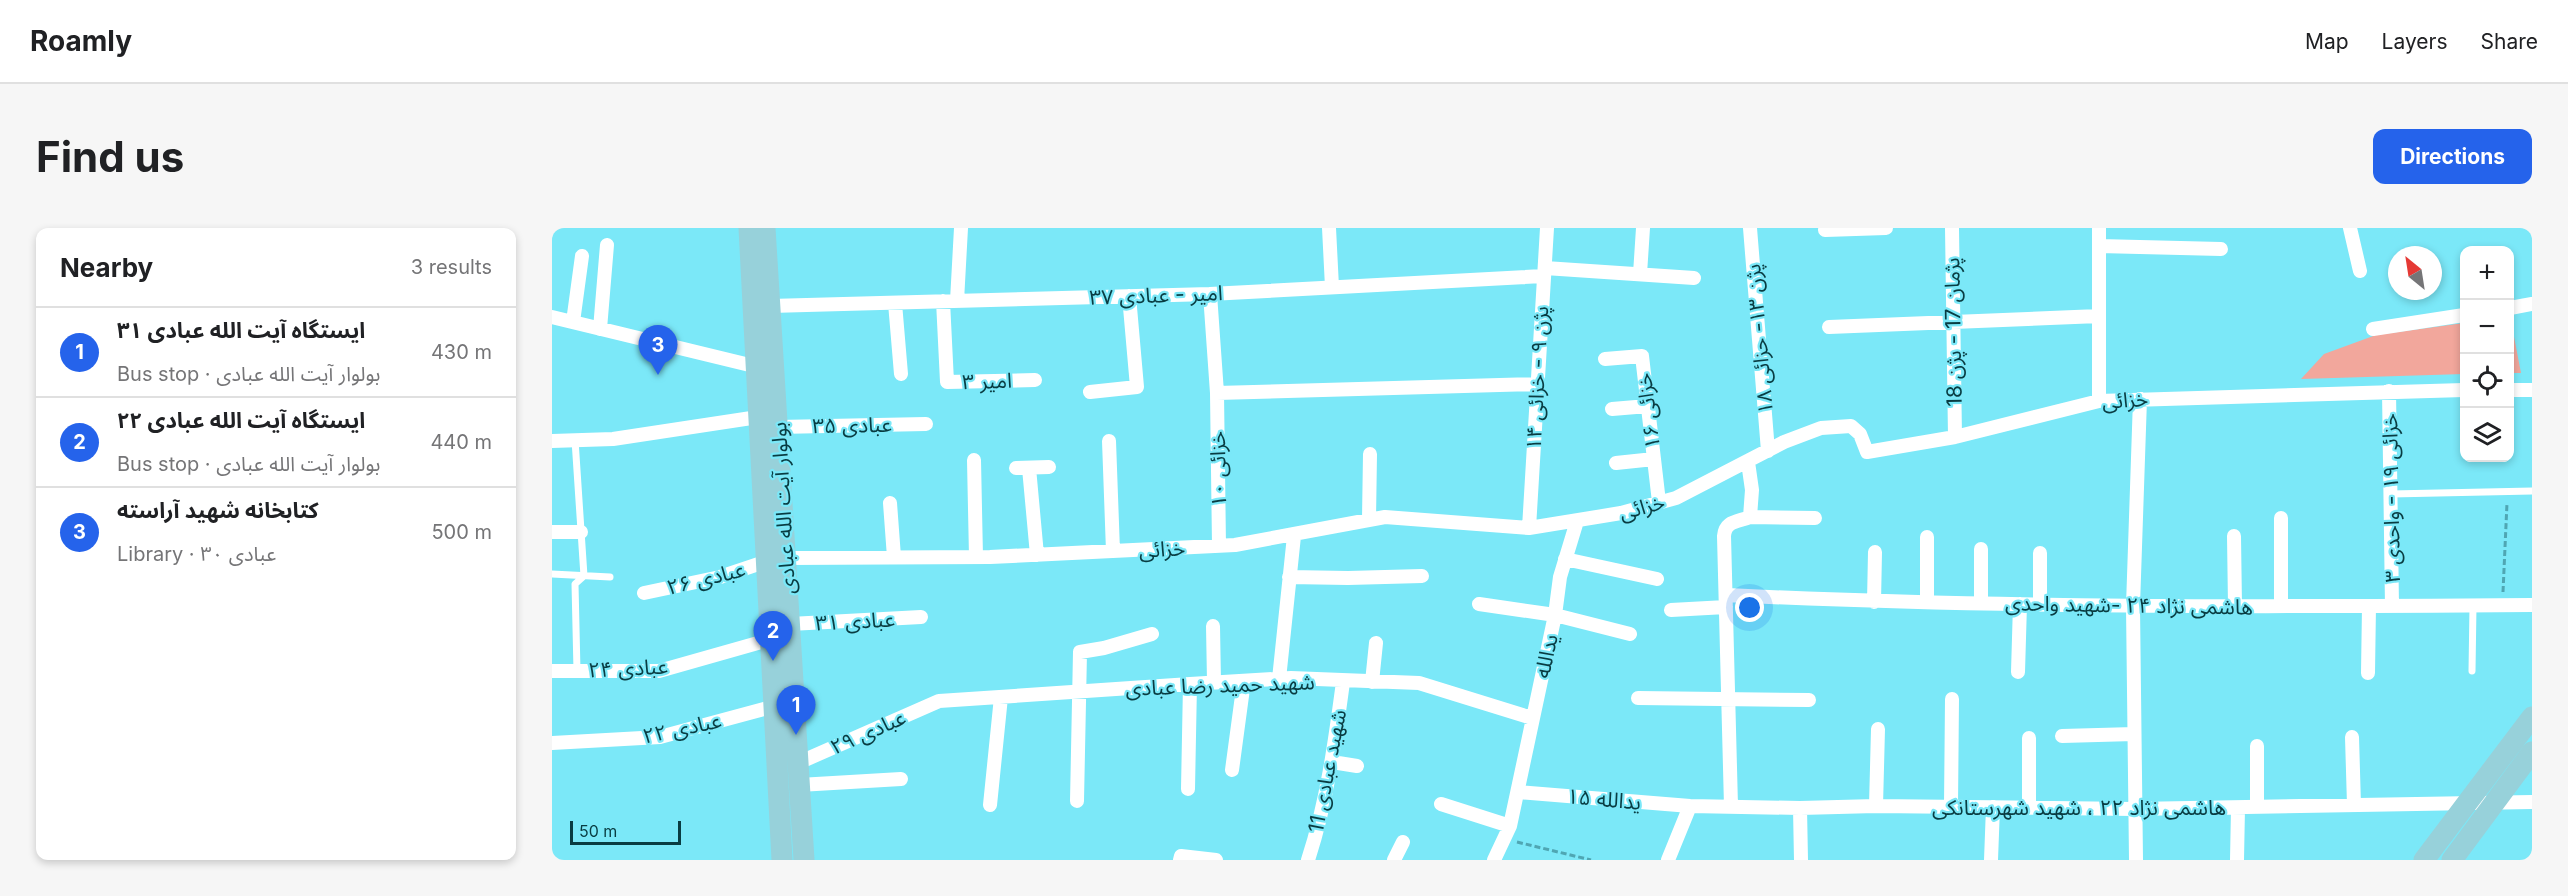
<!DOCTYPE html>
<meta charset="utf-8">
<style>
body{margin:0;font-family:Inter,"Noto Sans Arabic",sans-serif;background:#f6f6f6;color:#202124}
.controls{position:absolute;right:18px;top:18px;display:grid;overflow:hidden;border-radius:12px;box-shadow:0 3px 9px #0003}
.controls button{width:54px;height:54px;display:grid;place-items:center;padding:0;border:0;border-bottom:2px solid #e0e0e0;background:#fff;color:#202124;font:30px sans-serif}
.compass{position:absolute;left:1836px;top:18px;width:54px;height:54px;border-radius:50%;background:#fff;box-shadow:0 3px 9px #0003;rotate:330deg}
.scale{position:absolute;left:18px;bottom:15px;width:111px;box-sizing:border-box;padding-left:6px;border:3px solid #093c42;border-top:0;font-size:16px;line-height:21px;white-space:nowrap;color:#093c42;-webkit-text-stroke:4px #7be8f8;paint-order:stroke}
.you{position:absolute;left:1198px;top:380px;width:21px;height:21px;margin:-15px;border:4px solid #fff;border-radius:50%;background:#1a73e8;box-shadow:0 0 0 9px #1a73e833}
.badge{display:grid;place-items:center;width:39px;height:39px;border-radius:50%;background:#2563eb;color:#fff;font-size:20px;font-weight:700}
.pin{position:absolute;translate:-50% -50px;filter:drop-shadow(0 2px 3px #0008)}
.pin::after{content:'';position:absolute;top:32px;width:21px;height:18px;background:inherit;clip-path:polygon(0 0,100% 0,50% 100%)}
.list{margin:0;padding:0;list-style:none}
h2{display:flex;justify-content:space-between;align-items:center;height:78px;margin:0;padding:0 24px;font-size:26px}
h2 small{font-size:20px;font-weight:400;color:#757577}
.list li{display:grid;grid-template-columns:39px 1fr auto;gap:18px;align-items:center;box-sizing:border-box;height:90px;padding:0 24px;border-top:2px solid #e0e0e0}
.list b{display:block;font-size:22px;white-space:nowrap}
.list p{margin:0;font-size:20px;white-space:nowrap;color:#757577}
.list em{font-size:20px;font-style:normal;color:#757577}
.icon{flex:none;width:33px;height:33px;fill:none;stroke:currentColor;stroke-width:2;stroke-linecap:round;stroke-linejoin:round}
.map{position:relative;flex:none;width:1980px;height:632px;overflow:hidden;border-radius:12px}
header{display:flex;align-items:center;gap:36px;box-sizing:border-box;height:84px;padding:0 30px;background:#fff;border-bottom:2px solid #e0e0e0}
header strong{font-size:28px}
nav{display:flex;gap:33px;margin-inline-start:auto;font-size:21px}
.intro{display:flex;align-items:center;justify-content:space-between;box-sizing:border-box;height:144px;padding:0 36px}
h1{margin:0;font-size:42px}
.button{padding:15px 27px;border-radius:12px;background:#2563eb;color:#fff;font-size:21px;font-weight:700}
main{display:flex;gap:36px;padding:0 36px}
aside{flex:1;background:#fff;border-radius:12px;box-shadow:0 3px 9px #0003}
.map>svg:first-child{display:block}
</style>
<header>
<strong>Roamly</strong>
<nav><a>Map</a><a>Layers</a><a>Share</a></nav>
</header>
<div class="intro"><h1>Find us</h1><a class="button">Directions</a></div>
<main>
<aside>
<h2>Nearby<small>3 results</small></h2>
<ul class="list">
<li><span class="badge">1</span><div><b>ایستگاه آیت الله عبادی ۳۱</b><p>Bus stop · بولوار آیت الله عبادی</p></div><em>430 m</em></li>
<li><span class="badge">2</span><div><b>ایستگاه آیت الله عبادی ۲۲</b><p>Bus stop · بولوار آیت الله عبادی</p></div><em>440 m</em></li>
<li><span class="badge">3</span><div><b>کتابخانه شهید آراسته</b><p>Library · عبادی ۳۰</p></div><em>500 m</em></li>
</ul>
</aside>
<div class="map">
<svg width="1980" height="632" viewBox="0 0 1980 632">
<rect width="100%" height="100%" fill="#7be8f8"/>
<path fill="#f2a79c" d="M1958,88L1969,145H1958Z
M1912,95V146L1749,151L1772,126L1824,107Z"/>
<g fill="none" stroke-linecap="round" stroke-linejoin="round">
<path stroke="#4fa6b3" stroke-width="3" stroke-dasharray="6 3" stroke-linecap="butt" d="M1951,364L1955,275
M965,614L1039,632"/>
<path stroke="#fff" stroke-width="7" d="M23,212L32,348L23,356L25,443
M1839,266L1980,263
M0,346L58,349
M1920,443L1921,378"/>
<path stroke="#fff" stroke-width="14" d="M777,0L780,59
M1198,0L1216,223
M1400,0L1403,209
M1798,0L1808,43
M1273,2L1334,0
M1547,18L1669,21
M993,40L1142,50
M1088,46L1091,0
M658,66L665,165L667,318
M391,73L395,154L483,152
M405,73L409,0
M343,75L349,146
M218,78L658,66L991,48
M1958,80L1980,76
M0,89L210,140
M21,94L30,28
M1277,99L1547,88
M48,101L55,17
M1821,101L1912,87
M1053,131L1090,128L1107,274
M1958,162H1980
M1837,163L1840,378
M538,164L585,159L577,68
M665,165L987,156
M1547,173V0
M1060,181L1096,178
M226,199L374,196
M0,213L61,211L206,189
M557,213L561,323
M422,232L424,329
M1064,235L1102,231
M464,240L497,239
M477,240L485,327
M338,275L342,329
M1198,289L1263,290
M817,291L818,226
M977,300L995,0
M0,304H29
M1682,308L1683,378
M234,330L438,329L683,317L833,289L977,300L1069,285L1124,270L1232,214L1269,200L1299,198L1308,206L1315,224L1403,209L1547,173L1912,162
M1013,331L1105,351
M737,349L796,350L870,348
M92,365L168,349L215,333
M1175,367C1443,380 1712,379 1980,377
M1322,374L1323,324
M1375,374V309
M1429,375V321
M927,376L1003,387L1078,406
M1488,376V325
M1729,378V290
M1119,382L1174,379
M238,396L369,389
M661,398L662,454
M0,443H107L220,411
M1466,444L1468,376
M1816,445L1817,378
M727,451L742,308
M820,454L824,415
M1086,470L1257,472
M1510,508L1582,506
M1800,509L1802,577
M1477,510V580
M0,515L108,509L223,478
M1705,518V579
M780,534L805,538
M246,535L387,473L638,456L739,450L867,455L980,490
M680,542L692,453
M247,557L349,551
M636,561L638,456
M966,564L1138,578L1248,580L1324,578L1582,581L1980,574
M525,573L528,424L552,420L600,406
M889,576L958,598
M438,577L449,469
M1179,578L1172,308C1173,293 1185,294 1198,289L1200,262L1196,234
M1324,578L1326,501
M1399,578L1400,471
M1248,580L1249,632
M628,632L629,628L664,632
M756,632C775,574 783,514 791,454
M842,632L851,614
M942,632L958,598L1003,387L1008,349L1025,293
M1116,632L1138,578
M1439,632L1441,579
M1584,632L1581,378L1588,171
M1685,632L1686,580"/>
<path stroke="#97d1da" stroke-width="21" d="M197,0L230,632
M213,0L252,632
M1872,632L1980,489
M1900,632L1980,524"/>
</g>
<g text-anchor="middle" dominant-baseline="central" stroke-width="4.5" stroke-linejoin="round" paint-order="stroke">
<g font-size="21" fill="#093c42" stroke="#7be8f8">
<text transform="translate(604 67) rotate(-2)">امیر - عبادی ۳۷</text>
<text transform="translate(1401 104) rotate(-91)">پژمان 17 - پژن 18</text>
<text transform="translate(1207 111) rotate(-95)">پژن ۱۳- حزائی ۱۸</text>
<text transform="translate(985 150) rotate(-87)">پژن ۹ - خزائی ۱۴</text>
<text transform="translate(435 153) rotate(-2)">امیر ۳</text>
<text transform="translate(1573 172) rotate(-4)">خزائی</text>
<text transform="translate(1096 183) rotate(-97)">خزائی ۱۶</text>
<text transform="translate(300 197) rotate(-1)">عبادی ۳۵</text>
<text transform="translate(666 241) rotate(-91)">خزائی ۱۰</text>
<text transform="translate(1839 270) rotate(-91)">خزائی ۱۹ - واحدی ۳</text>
<text transform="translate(1090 279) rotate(-15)">خزائی</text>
<text transform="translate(231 280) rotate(-93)">بولوار آیت الله عبادی</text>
<text transform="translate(610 321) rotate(-3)">خزائی</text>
<text transform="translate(154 350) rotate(-14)">عبادی ۲۶</text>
<text transform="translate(1577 377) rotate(1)">هاشمی نژاد ۲۴ -شهید واحدی</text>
<text transform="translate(303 393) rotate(-3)">عبادی ۳۱</text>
<text transform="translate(994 428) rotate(-78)">یدالله</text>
<text transform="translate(76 440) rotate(-3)">عبادی ۲۴</text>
<text transform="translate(668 457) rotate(-2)">شهید حمید رضا عبادی</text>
<text transform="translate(130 500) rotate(-12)">عبادی ۲۲</text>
<text transform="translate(316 504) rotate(-24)">عبادی ۲۹</text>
<text transform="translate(775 543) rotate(-79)">شهید عبادی 11</text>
<text transform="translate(1052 571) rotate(5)">یدالله ۱۵</text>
<text x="1527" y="579">هاشمی نژاد ۲۲ ، شهید شهرستانکی</text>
</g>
</g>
</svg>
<div class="controls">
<button>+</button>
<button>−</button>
<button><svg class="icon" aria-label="locate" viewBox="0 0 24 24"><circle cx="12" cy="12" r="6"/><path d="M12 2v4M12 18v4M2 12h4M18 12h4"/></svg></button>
<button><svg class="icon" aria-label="layers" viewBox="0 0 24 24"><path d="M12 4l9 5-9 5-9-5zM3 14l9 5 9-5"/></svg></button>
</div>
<svg class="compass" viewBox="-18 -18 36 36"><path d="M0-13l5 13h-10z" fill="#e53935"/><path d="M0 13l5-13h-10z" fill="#757577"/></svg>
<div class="scale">50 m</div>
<div class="you"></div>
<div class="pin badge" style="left:244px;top:507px">1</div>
<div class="pin badge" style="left:221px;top:433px">2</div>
<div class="pin badge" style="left:106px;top:147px">3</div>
</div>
</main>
